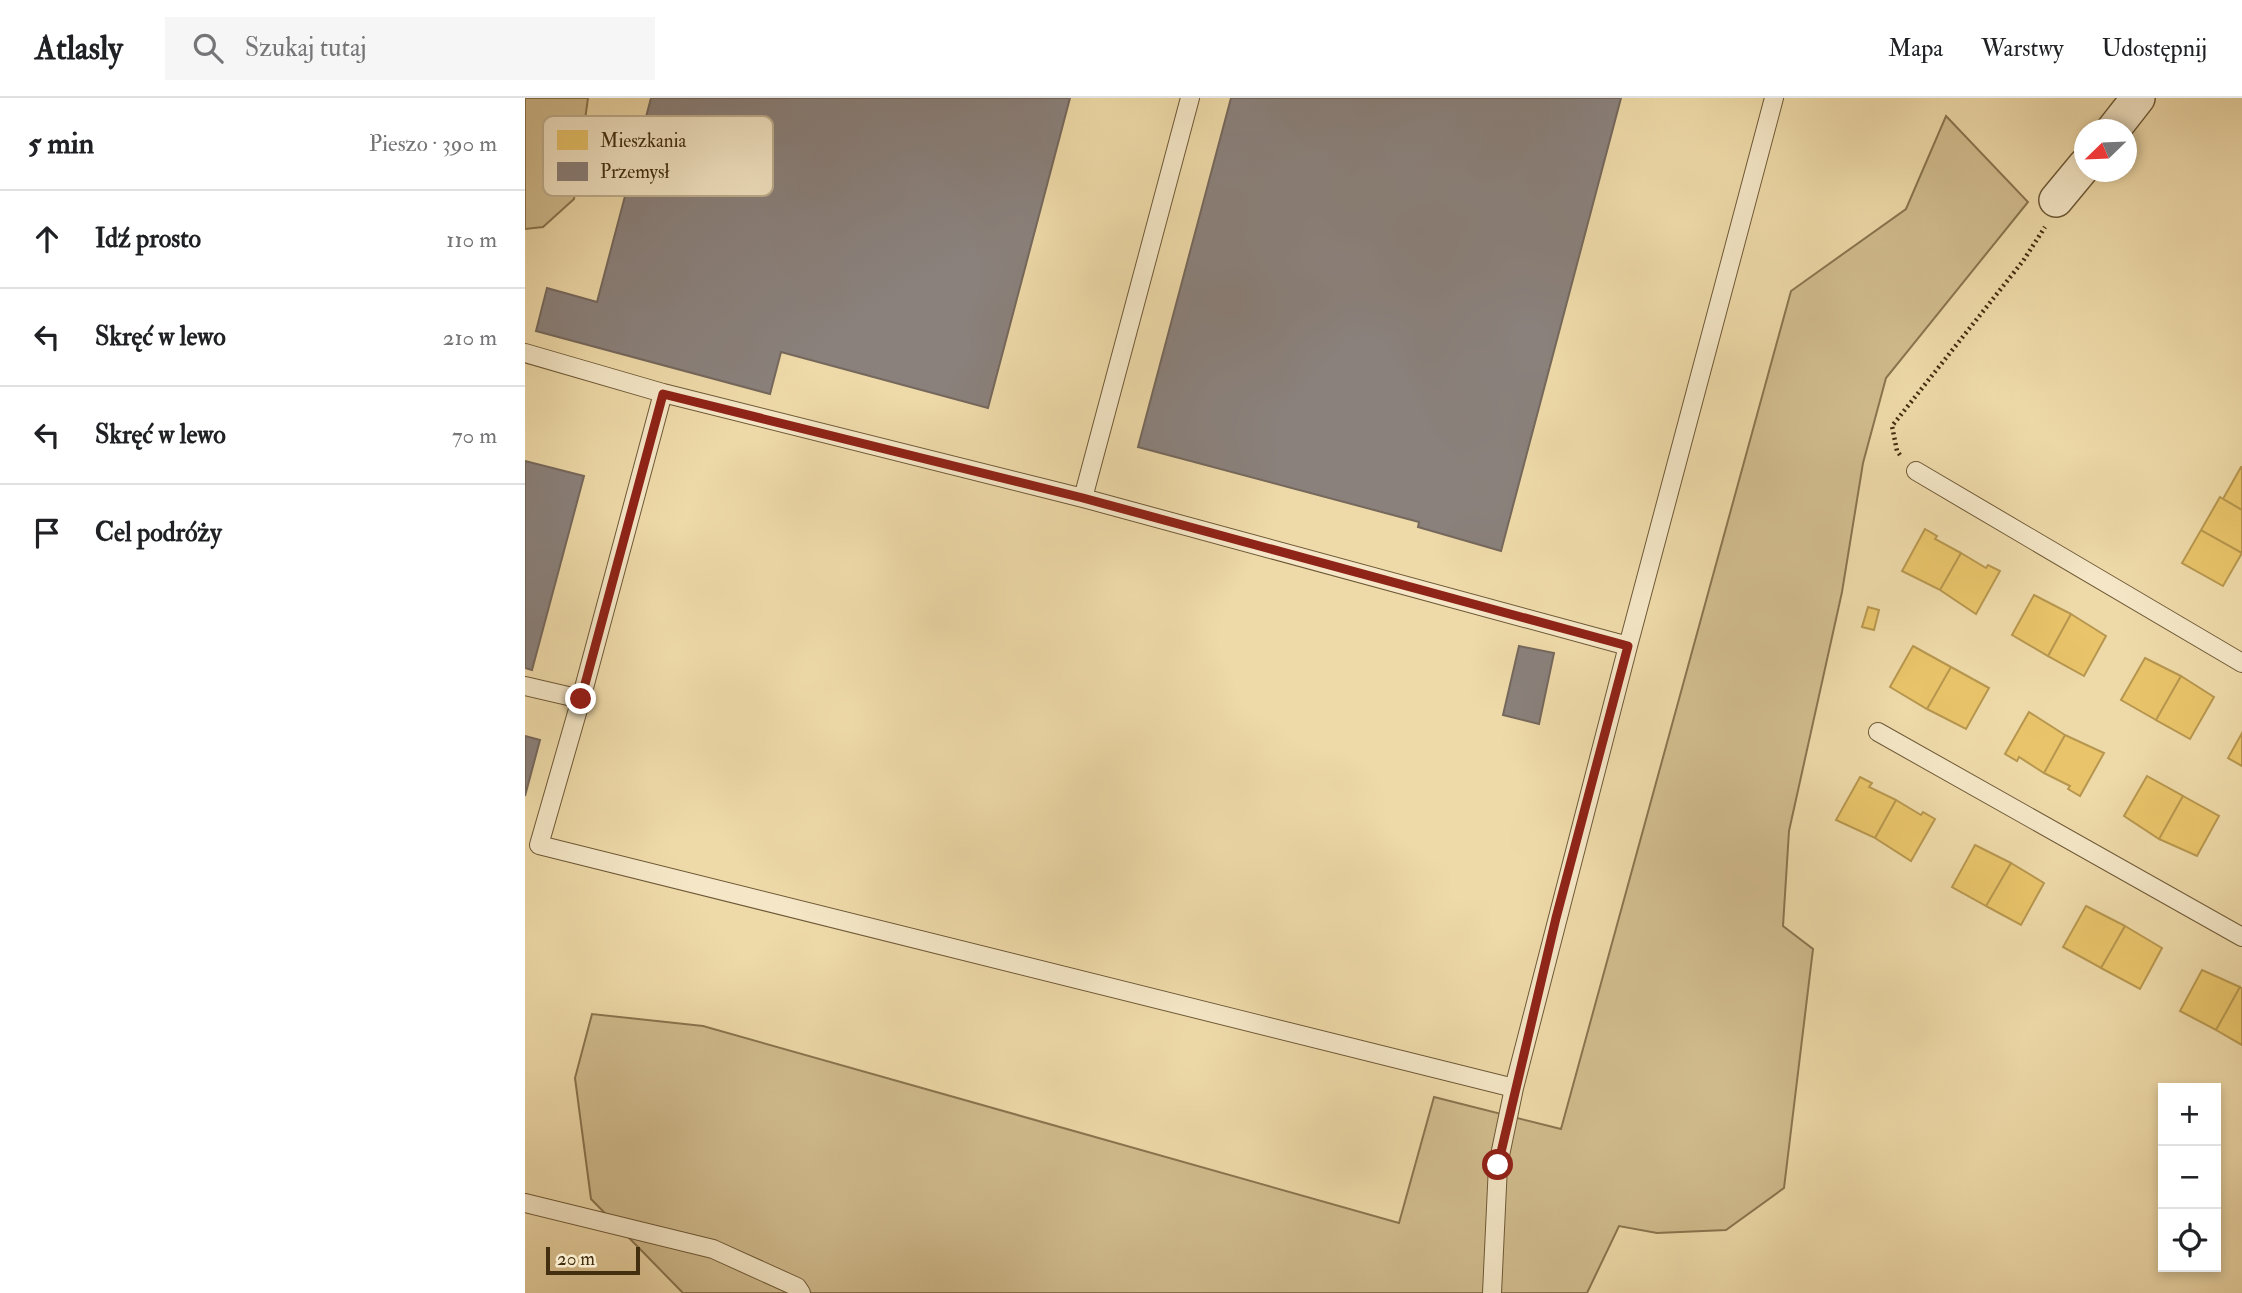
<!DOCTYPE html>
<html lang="pl">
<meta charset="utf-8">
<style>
body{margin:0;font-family:"IM FELL Double Pica",serif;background:#f6f6f6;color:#202124}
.controls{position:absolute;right:21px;bottom:21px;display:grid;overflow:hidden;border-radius:0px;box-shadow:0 4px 10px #0003}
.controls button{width:63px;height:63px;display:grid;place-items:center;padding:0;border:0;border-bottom:2px solid #e0e0e0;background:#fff;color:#202124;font:35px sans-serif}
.compass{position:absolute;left:1549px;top:21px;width:63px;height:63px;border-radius:50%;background:#fff;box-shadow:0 4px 10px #0003;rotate:247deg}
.scale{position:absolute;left:21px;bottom:18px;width:94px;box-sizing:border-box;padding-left:7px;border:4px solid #432e10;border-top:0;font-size:19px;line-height:24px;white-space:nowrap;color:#432e10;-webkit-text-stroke:5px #f4e6c6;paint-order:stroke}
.stop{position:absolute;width:21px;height:21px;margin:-16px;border:5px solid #8f2418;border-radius:50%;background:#fff}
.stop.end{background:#8f2418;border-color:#fff;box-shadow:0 2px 7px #0008}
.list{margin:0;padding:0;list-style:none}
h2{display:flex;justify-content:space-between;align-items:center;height:91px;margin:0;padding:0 28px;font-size:30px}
h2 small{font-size:23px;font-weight:400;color:#757577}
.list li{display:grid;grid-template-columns:46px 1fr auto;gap:21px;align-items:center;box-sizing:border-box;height:98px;padding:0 28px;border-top:2px solid #e0e0e0}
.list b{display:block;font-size:26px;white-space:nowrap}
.list em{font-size:23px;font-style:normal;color:#757577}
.icon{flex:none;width:38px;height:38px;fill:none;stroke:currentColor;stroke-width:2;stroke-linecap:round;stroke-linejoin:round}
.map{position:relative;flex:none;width:1717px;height:1195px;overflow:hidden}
header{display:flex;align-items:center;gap:42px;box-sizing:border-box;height:98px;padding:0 35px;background:#fff;border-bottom:2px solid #e0e0e0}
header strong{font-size:33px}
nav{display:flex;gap:38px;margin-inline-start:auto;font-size:24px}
.search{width:490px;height:63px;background:#f6f6f6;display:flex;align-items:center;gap:18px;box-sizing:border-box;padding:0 24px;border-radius:0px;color:#757577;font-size:26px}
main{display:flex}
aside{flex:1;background:#fff}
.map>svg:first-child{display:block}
</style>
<header>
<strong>Atlasly</strong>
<div class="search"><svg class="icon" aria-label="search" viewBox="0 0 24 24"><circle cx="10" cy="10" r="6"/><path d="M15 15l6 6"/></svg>Szukaj tutaj</div>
<nav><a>Mapa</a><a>Warstwy</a><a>Udostępnij</a></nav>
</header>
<main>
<aside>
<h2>5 min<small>Pieszo · 390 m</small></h2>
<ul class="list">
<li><svg class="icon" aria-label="ahead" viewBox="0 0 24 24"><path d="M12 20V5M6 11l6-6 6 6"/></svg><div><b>Idź prosto</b></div><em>110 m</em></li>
<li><svg class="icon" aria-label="left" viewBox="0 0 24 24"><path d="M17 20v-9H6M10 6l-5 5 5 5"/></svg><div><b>Skręć w lewo</b></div><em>210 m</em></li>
<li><svg class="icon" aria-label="left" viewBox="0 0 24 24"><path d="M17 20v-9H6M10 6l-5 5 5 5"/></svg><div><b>Skręć w lewo</b></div><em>70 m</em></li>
<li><svg class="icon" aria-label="arrive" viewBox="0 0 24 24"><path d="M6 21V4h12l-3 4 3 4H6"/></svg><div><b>Cel podróży</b></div></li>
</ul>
</aside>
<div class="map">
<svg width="1717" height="1195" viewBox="0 0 1717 1195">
<rect width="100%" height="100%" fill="#eed9a8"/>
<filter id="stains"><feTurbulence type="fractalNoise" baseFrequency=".00286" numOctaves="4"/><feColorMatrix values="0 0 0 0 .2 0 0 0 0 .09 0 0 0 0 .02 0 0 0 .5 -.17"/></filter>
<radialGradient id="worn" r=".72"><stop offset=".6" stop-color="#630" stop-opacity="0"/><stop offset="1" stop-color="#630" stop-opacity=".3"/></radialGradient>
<path fill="#d1bc8e" stroke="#8a754f" stroke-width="2" d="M0,0H63L49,101L18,129L0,131Z
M1421,18L1503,104L1361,280L1338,365L1317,494L1264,733L1258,828L1288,851L1259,1090L1201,1132L1132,1135L1094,1128L1062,1195H158L66,1101L50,980L67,916L178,928L874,1125L909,999L1036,1031L1266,193L1381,111Z"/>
<path fill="#e9c46a" stroke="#b7974f" stroke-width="2" d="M1716,369H1717V412L1698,401Z
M1695,399L1717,412V455L1676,432Z
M1400,431L1412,438L1410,441L1436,455L1415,492L1377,473Z
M1676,432L1717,455L1698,488L1657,465Z
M1436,455L1461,470L1463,467L1475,473L1451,516L1415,492Z
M1509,497L1546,516L1523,558L1487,537Z
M1343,509L1354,512L1349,532L1337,529Z
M1546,516L1581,538L1559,578L1523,558Z
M1388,548L1426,569L1402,611L1365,589Z
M1620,560L1656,578L1631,622L1596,602Z
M1426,569L1464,590L1441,631L1402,611Z
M1656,578L1689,599L1665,641L1631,622Z
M1504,614L1540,637L1519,675L1494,659L1492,663L1480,656Z
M1717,635V668L1703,660Z
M1540,637L1579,655L1555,698L1543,691L1545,688L1519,675Z
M1622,678L1658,698L1634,741L1599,718Z
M1335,679L1347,685L1344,689L1371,702L1350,740L1311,722Z
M1658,698L1694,718L1672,758L1634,741Z
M1371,702L1396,717L1398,714L1410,721L1386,763L1350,740Z
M1450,747L1486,765L1461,808L1427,789Z
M1486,765L1519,785L1496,827L1461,808Z
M1561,808L1600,828L1576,870L1538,849Z
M1600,828L1637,850L1615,891L1576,870Z
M1677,872L1715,889L1691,932L1655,913Z
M1715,889L1717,891V947L1691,932Z"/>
<path fill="#8a817c" stroke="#75685c" stroke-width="2" d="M126,0H545L463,310L256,254L245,296L11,233L22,190L72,204Z
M706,0H1096L976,453L893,429L894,424L613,349Z
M0,363L59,378L7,572L0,570Z
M994,548L1029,555L1014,626L978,617Z
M0,638L15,642L0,698Z"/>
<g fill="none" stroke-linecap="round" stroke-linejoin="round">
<g stroke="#6e5936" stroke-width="20">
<path id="service" d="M0,255L138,295L558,400L1103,548L1249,0
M1391,373L1717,565
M558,400L665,0
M0,588L56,601L138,295
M56,601L14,747L989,990L1103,548
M1353,634L1717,839
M0,1105L188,1151L272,1189L276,1195
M967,1195L973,1067L989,990"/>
</g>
<g stroke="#6e5936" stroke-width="36">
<path id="minor" d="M1588,32L1613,0
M1531,102L1560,67"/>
</g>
<path stroke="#432e10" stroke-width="4.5" stroke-dasharray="2 3.5" stroke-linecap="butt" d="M1375,357L1372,353L1367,328L1498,163L1520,129"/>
<use href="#service" stroke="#f4e6c6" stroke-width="18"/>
<use href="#minor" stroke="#f4e6c6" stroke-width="33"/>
</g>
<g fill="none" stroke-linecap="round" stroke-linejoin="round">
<path stroke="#8f2418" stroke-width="9" d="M56,601L138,296L558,400L1103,548L1031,820L973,1067"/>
</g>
<rect x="18" y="18" width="230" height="80" rx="10" fill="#f4e6c6" stroke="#bfaf8f" stroke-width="2"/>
<rect x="32" y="32" width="31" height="20" fill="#e9c46a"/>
<rect x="32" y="64" width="31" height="19" fill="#8a817c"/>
<g font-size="19" fill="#432e10">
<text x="75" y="49">Mieszkania</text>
<text x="75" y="80">Przemysł</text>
</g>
<rect width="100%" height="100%" filter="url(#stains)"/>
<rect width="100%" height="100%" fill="url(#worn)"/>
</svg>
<div class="controls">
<button>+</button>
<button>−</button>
<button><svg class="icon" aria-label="locate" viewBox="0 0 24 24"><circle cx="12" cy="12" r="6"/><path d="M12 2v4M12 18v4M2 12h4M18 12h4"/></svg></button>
</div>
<svg class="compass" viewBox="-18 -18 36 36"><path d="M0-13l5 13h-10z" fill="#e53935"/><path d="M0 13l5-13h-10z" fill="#757577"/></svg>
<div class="scale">20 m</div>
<div class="stop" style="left:973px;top:1067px"></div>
<div class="stop end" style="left:56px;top:601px"></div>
</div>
</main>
